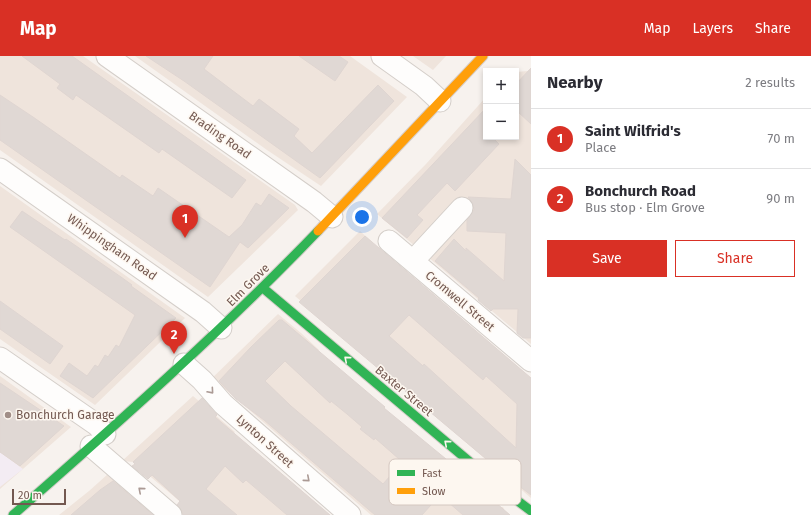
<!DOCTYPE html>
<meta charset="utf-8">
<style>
body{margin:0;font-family:"Fira Sans",sans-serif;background:#f7f7f7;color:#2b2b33}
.controls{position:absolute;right:12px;top:12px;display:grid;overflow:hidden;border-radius:0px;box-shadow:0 2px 6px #0003}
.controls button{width:36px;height:36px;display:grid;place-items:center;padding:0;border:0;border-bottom:1px solid #e1e1e2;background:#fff;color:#2b2b33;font:20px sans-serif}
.scale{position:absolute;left:12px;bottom:10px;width:54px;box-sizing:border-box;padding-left:4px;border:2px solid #735850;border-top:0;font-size:11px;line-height:14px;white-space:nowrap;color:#735850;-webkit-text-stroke:3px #fdf7f0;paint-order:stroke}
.you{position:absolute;left:362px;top:161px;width:14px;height:14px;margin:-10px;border:3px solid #fff;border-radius:50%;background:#1a73e8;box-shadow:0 0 0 6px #1a73e833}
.badge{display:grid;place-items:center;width:26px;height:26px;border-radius:50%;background:#d93025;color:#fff;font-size:13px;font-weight:700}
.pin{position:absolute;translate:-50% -33px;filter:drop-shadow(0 1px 2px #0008)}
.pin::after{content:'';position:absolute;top:21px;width:14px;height:12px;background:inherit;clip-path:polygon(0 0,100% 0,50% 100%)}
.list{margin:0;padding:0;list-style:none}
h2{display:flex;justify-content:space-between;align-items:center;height:52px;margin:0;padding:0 16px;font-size:17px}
h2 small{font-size:13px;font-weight:400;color:#7c7c81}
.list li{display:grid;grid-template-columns:26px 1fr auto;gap:12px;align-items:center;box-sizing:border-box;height:60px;padding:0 16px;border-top:1px solid #e1e1e2}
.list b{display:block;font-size:15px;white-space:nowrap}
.list p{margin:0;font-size:13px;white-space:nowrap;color:#7c7c81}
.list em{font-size:13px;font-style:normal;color:#7c7c81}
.actions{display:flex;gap:8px;padding:12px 16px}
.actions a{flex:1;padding:9px 0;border:1px solid #d93025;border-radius:0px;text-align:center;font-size:14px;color:#d93025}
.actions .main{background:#d93025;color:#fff}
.map{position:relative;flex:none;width:531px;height:459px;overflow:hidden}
header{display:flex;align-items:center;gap:24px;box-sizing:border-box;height:56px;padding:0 20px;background:#d93025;color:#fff}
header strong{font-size:19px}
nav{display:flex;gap:22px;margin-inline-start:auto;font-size:14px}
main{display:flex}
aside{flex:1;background:#fff}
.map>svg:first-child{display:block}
</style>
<header>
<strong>Map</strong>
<nav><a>Map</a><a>Layers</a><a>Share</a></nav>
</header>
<main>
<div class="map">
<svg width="531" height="459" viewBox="0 0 531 459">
<rect width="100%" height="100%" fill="#f7f2ee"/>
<path fill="#efe4dc" d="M0,0H83L295,149L298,154L208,241L0,94Z
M135,0H350L407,41L321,130L267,94Z
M413,0H446L433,14Z
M528,15L531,18V288L377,158L426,108L486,41V81H516V16Z
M0,130L185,262L95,349L0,283Z
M360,175L400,212L531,322V442L295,240Z
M278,258L301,277L319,294L318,295L393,360L501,451H503L505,455L510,459H371L218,327H207Z
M0,320L71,371L0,433Z
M193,340L235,376L234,377L330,459H196L133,406L122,405Z
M108,418L155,459H59L89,435Z"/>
<path fill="#f3ecf3" d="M0,396L23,413L0,431Z"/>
<path fill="#e0d8d4" stroke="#dfd5d1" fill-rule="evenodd" d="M22,0H72L246,124L232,142L162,93L159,97L76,39L73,44L57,32L60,28Z
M146,0H213L204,13L253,50L259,43L299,73L294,80L312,97L378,29L394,45L320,122L184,25Z
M299,0H339L348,6L335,25Z
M531,12V68L516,54V28Z
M0,39L33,61L120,122L122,119L153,140L158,132L229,181L242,169L256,147L261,150L269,138L289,152L248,192L240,186L210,231L0,84Z
M486,52V81H492L499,88L455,135L447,127L417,159L423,164L407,182L382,162Z
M515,103L531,119V282H523L517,277L518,253H493L491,255L478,244L479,242L435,205L454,183L466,195V192L504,225L506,177L467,175V164L474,154L473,148L468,141L511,143Z
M22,155L65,184L66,183L121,221L132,229L131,230L176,262L93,342L60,320L69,307L87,320L95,309L98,311L105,299L108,301L116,289L119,291L135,259L10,171Z
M365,180L531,322V439L510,423L299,246ZM409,259L483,324L486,320L517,348L516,392L424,308L423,310L389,280Z
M0,245L63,290L50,308L0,273Z
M279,264H282L385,351L384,352L491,440H488L510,459H463L440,439L422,459H375L264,364L236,343L219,325L251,291ZM285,305L330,347L331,345L347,358L362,371L360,373L374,384L375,382L399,403L396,407L399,410L383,428L291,350L265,325Z
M0,327L64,370L20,410L0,396Z
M202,342L217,359L215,361L330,459H287L246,424L243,427L225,410L206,433L237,459H183L182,455L177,449L180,445L152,419L148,423L132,410L135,408L133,406Z
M113,425L153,459H71L100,434Z"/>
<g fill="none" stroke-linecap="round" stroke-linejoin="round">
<g stroke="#d4cec9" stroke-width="23">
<path id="street" d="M107,0L314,146L332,161
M382,0L424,30L440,45
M0,113L203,256L221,272
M389,185L531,305
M413,205L462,152
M0,302L97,369L105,378
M184,308L202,324L223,348L350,459
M91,390L171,459"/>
</g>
<g stroke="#d6ceca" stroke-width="11">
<path id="fast" d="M263,232L502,433L531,455
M13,459C118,367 221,276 318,175"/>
</g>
<g stroke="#d6ceca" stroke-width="11">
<path id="slow" d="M318,175L483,0"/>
</g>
<use href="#street" stroke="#fefdfc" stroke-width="21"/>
<use href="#fast" stroke="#30b455" stroke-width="9"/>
<use href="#slow" stroke="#ff9f0a" stroke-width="9"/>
</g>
<defs><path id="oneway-chevron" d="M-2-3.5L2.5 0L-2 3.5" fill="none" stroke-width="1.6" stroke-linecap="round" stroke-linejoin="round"/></defs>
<g stroke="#fdf7f0">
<use href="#oneway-chevron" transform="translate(347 303) rotate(-140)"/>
<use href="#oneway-chevron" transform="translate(447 387) rotate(-140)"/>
</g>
<g stroke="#ab9a95">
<use href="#oneway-chevron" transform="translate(211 335) rotate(49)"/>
<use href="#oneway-chevron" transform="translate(307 423) rotate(41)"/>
<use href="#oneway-chevron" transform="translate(141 434) rotate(-139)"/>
</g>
<circle fill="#a18e87" stroke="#fdf7f0" stroke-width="1.5" cx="8" cy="359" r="4"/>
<g text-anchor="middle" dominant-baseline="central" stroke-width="3" stroke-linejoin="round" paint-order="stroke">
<g font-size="12" fill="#735850" stroke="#fdf7f0">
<text transform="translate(220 79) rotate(35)">Brading Road</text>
<text transform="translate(112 191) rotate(35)">Whippingham Road</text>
<text transform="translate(248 229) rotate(-45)">Elm Grove</text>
<text transform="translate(460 245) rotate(40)">Cromwell Street</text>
<text transform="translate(404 335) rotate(40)">Baxter Street</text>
<text transform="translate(265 385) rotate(42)">Lynton Street</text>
</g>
<g font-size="12" fill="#735850" stroke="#fdf7f0" text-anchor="start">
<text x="16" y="359">Bonchurch Garage</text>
</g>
</g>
<rect x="389" y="403" width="132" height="46" rx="6" fill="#fdf7f0" stroke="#d4c7c0" stroke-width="1"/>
<rect x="397" y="414" width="18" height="6" fill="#30b455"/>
<rect x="397" y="432" width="18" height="6" fill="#ff9f0a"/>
<g font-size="11" fill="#735850">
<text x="422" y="421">Fast</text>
<text x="422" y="439">Slow</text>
</g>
</svg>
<div class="controls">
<button>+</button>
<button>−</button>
</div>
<div class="scale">20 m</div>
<div class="you"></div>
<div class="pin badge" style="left:185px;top:182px">1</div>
<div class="pin badge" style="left:174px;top:298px">2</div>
</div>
<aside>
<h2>Nearby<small>2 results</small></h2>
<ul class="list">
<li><span class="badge">1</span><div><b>Saint Wilfrid's</b><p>Place</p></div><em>70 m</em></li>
<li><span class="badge">2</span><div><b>Bonchurch Road</b><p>Bus stop · Elm Grove</p></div><em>90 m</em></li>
</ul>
<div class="actions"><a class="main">Save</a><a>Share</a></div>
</aside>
</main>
